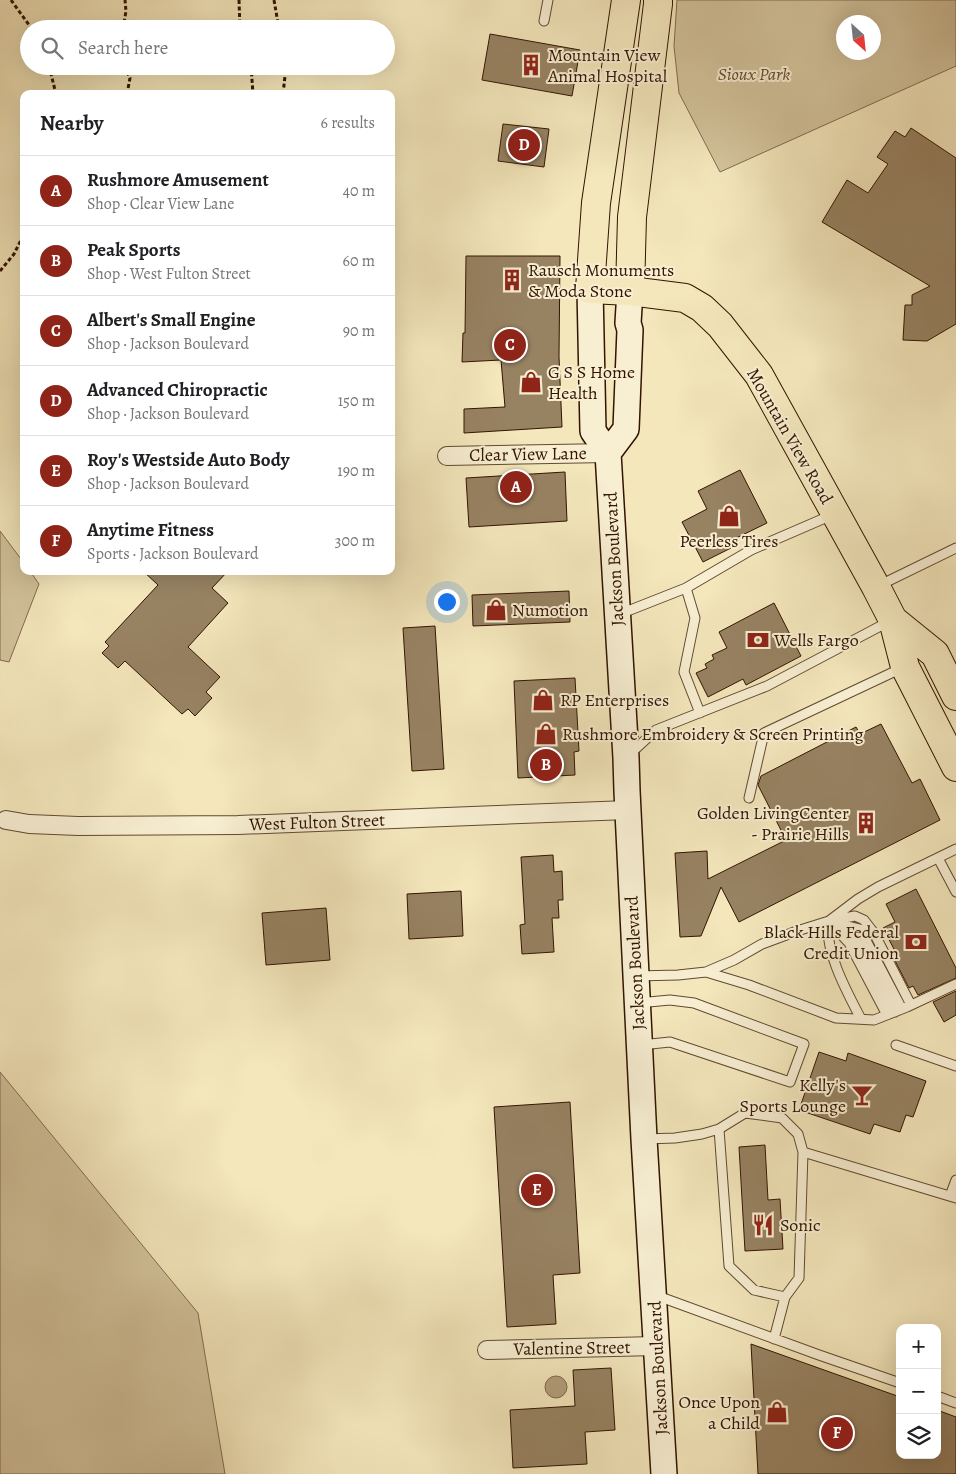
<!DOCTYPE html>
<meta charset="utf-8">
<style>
body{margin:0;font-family:Alegreya,serif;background:#f2f2f2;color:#202124}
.controls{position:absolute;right:15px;bottom:15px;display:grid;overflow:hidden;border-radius:10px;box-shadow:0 5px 20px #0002}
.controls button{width:45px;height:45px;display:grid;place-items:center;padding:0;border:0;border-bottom:1px solid #e0e0e0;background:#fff;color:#202124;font:25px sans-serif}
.compass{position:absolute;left:836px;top:15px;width:45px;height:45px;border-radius:50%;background:#fff;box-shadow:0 5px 20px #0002;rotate:153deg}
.you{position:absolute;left:446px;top:601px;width:18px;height:18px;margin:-12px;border:4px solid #fff;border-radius:50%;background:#1a73e8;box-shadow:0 0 0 8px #1a73e833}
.badge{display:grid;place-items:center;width:32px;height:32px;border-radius:50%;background:#8f2418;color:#fff;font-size:16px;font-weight:700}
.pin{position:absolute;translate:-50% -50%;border:2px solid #fff;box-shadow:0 1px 5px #0006}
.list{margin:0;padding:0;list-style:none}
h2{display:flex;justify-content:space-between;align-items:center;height:65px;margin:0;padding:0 20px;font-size:21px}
h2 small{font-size:16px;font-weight:400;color:#757577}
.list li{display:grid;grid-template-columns:32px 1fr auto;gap:15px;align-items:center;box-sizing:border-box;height:70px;padding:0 20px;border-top:1px solid #e0e0e0}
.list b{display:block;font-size:19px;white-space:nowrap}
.list p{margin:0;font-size:16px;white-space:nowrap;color:#757577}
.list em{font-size:16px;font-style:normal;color:#757577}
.icon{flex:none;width:28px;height:28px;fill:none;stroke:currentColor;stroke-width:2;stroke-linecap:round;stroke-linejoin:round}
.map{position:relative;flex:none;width:956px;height:1474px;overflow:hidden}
.search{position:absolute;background:#fff;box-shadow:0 5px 20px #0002;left:20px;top:20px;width:375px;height:55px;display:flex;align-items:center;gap:12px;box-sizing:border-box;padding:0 18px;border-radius:28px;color:#757577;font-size:19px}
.panel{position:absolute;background:#fff;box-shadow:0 5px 20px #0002;left:20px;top:90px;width:375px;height:485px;border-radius:10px}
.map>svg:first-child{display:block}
</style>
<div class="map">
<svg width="956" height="1474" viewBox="0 0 956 1474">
<rect width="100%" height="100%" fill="#f4e7bc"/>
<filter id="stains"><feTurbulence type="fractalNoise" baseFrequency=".004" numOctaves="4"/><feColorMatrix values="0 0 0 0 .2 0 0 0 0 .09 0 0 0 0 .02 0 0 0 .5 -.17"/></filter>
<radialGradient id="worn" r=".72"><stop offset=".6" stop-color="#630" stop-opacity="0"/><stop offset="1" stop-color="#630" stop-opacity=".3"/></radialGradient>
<path fill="#d3c39c" stroke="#826c4e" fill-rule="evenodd" d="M677,0H956V66L720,172L679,93L674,46ZM874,22V52H844V22Z
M0,531L24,563V571H30L39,584L9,662L0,660Z
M0,1072L198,1313L225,1474H0Z"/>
<path fill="#b29f7c" stroke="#7f674a" d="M545 1387a11 11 0 1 1 22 0a11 11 0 1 1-22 0Z"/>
<path fill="#978262" stroke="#321400" d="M490,34L580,50L572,96L482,80Z
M503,124L549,129L544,167L498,161Z
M911,128L956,158V324L927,341L903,340L905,305H912V295L930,286L822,222L847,180L868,193L888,164L877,157L895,131L905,137Z
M466,256H560L559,357L562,427L464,433V409L505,407L501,360L462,362L463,333H465Z
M740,470L767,523L728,542L731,548L703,562L682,522L707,509L698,491Z
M565,472L567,521L469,527L466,478Z
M143,571H228L212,588L228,603L188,647L220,677L206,692L212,698L195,716L188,709L182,714L125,661L118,668L102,653L109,646L105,642L158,585Z
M569,591L570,622L473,626L472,595Z
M774,603L801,656L746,685L743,679L708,697L696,673L707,668L705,664L714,659L712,655L727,648L719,632Z
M435,626L444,769L412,771L403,628Z
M575,678L579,751L574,752L575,775L518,778L514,681Z
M881,724L912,783L920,779L940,820L739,922L721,887L701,936L680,937L675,853L707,851L708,879L786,840L758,785L761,776L856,727L860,734Z
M553,855L554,872L562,871L563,900H558L559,918H552L554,952L522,954L520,925L525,924L521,857Z
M916,889L956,968V978L918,995L913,986L909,988L893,957L897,955L883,928L895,922L886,904Z
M461,891L463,936L409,939L407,894Z
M326,908L330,960L266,965L262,913Z
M956,991V1015L944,1022L933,1002Z
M819,1052L846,1061L848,1053L926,1081L913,1117L906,1115L900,1132L874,1124L870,1134L799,1110Z
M570,1102L580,1273L553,1275L556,1324L507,1327L494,1107Z
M765,1145L768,1200L780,1199L783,1249L745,1251L739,1147Z
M751,1344L900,1397V1455H937V1410L956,1417V1474H758Z
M611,1368L615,1430L585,1432L587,1464L513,1468L510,1410L575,1406L573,1370Z"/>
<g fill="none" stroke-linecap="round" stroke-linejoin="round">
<g stroke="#62492f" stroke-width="11">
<path id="lane" d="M544,21L548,0
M878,586L956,548
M686,588L695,618L684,672L700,713
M620,614L686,588L751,550L832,515
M630,754L656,730L767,686L890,621
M749,798L764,733L902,668
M938,858L956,892
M832,922L860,929L902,1009
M840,928L852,935L868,960L895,1012
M836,929L849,943L887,1015
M706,972L734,960L762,944L797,931L829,921L855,916L864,920L874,933L911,1005
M636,976L678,975L706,972L749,985L836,1018L874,1020L907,1007L956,984
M638,1003L670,1000L694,1003L804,1044L790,1082L670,1042L641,1045
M861,1019C848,994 823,949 829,921L858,899L878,887L956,849
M896,1045L956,1066
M719,1129L729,1266L754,1290L785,1297L774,1339
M645,1139L675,1138L702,1134L719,1129L745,1113L782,1118L798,1134L803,1152L956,1198
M950,1196L956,1180
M655,1295L819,1355L900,1383
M785,1297L799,1278L803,1152
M937,1396L956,1403"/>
</g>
<g stroke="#62492f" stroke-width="20">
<path id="street" d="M447,456L608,453
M6,820L29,824L78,826L238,825L628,810
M487,1350L656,1346"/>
</g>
<g stroke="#321400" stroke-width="28">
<path id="secondary" d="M590,289L593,431L608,453L626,758L627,791L644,1139L664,1474
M608,453L626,429L630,330L628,323L630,291"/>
</g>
<g stroke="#321400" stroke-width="30">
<path id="primary" d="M626,0L596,203L590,289L630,291L685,298L702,308L720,325L759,375L876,587L893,620L905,667L956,767
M630,291L632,217L658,4V0
M893,620L935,654L956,696"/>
</g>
<path stroke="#321400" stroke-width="3" stroke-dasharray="4 2.5" stroke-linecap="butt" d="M11,0L32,29
M239,0L240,29
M274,0L279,29
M123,29L126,11L125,0
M49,66L56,94
M124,66L130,78L127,94
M251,66L253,94
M283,94L285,76L284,66
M0,271L14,254L24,234"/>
<use href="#lane" stroke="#f8efd3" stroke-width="9"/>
<use href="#street" stroke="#f8efd3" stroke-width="18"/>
<use href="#secondary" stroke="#f8efd3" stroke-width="25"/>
<use href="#primary" stroke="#f4e7bc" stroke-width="28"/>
</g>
<defs>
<g id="building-bare" transform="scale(1.725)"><path d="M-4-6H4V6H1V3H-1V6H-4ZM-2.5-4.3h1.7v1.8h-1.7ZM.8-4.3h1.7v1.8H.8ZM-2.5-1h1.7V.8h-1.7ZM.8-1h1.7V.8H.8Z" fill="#8f2418" stroke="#f8efd3" stroke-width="2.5" paint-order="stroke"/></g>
<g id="shop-bare" transform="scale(1.725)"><path d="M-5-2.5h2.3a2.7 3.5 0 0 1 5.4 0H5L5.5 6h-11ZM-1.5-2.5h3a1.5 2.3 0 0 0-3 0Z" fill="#8f2418" stroke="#f8efd3" stroke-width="2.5" paint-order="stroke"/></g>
<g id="bank-bare" transform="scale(1.725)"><path d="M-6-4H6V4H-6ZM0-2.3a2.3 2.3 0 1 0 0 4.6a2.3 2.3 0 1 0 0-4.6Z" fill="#8f2418" stroke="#f8efd3" stroke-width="2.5" paint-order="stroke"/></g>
<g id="bar-bare" transform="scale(1.725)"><path d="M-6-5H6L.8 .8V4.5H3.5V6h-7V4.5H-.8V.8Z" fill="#8f2418" stroke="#f8efd3" stroke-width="2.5" paint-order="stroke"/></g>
<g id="restaurant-bare" transform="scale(1.725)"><path d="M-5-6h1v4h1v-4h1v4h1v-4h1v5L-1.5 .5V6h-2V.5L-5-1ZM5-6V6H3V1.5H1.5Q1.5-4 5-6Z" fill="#8f2418" stroke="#f8efd3" stroke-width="2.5" paint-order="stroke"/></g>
</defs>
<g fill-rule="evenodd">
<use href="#building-bare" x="531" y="65"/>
<use href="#building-bare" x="512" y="280"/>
<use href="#shop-bare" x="531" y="382"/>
<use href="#shop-bare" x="729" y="516"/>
<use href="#shop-bare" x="496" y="610"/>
<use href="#bank-bare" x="758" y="640"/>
<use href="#shop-bare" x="543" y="700"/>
<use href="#shop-bare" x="546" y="734"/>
<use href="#building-bare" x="866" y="823"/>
<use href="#bank-bare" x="916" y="942"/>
<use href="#bar-bare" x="862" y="1095"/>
<use href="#restaurant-bare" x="763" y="1225"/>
<use href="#shop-bare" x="777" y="1412"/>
</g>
<g text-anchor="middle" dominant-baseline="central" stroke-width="4" stroke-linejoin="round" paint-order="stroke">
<g font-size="18" fill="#321400" stroke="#f8efd3" text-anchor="start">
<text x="548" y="55">Mountain View<tspan x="548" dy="21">Animal Hospital</tspan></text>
<text x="528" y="270">Rausch Monuments<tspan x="528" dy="21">&amp; Moda Stone</tspan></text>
<text x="548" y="372">G S S Home<tspan x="548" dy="21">Health</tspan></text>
<text x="729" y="541" text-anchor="middle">Peerless Tires</text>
<text x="512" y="610">Numotion</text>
<text x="774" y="640">Wells Fargo</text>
<text x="560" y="700">RP Enterprises</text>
<text x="562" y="734">Rushmore Embroidery &amp; Screen Printing</text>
<text x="849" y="813" text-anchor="end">Golden LivingCenter<tspan x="849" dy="21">- Prairie Hills</tspan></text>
<text x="899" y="932" text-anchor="end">Black Hills Federal<tspan x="899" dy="21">Credit Union</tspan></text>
<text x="846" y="1085" text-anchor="end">Kelly's<tspan x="846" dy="21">Sports Lounge</tspan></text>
<text x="780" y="1225">Sonic</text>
<text x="760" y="1402" text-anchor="end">Once Upon<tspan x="760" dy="21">a Child</tspan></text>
</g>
<g font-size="18" font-style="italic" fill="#62492f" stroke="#f8efd3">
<text x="754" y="74">Sioux Park</text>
</g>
<g font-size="18" fill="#321400" stroke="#f8efd3">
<text transform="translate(790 436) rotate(60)">Mountain View Road</text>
<text transform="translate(528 454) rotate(-1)">Clear View Lane</text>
<text transform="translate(614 559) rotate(-93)">Jackson Boulevard</text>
<text transform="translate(317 822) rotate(-2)">West Fulton Street</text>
<text transform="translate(635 963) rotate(-93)">Jackson Boulevard</text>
<text transform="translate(572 1348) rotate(-1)">Valentine Street</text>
<text transform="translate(658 1368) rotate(-93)">Jackson Boulevard</text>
</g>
</g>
<rect width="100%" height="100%" filter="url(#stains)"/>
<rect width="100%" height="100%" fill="url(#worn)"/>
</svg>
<div class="controls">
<button>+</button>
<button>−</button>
<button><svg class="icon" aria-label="layers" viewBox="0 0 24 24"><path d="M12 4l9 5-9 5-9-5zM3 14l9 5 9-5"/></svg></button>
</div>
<svg class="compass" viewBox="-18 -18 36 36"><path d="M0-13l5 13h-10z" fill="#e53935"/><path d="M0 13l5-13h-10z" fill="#757577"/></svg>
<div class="you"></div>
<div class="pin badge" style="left:516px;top:487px">A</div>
<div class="pin badge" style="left:546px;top:765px">B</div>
<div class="pin badge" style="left:510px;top:345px">C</div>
<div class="pin badge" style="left:524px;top:145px">D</div>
<div class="pin badge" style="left:537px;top:1190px">E</div>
<div class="pin badge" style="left:837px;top:1433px">F</div>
<div class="search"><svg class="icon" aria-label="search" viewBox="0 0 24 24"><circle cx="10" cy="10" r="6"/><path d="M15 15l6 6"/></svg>Search here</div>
<section class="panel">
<h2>Nearby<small>6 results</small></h2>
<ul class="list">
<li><span class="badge">A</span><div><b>Rushmore Amusement</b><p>Shop · Clear View Lane</p></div><em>40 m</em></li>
<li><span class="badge">B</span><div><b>Peak Sports</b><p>Shop · West Fulton Street</p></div><em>60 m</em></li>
<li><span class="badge">C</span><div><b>Albert's Small Engine</b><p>Shop · Jackson Boulevard</p></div><em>90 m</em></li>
<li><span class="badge">D</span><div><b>Advanced Chiropractic</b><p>Shop · Jackson Boulevard</p></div><em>150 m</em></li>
<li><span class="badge">E</span><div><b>Roy's Westside Auto Body</b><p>Shop · Jackson Boulevard</p></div><em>190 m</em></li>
<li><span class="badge">F</span><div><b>Anytime Fitness</b><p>Sports · Jackson Boulevard</p></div><em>300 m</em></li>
</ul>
</section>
</div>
